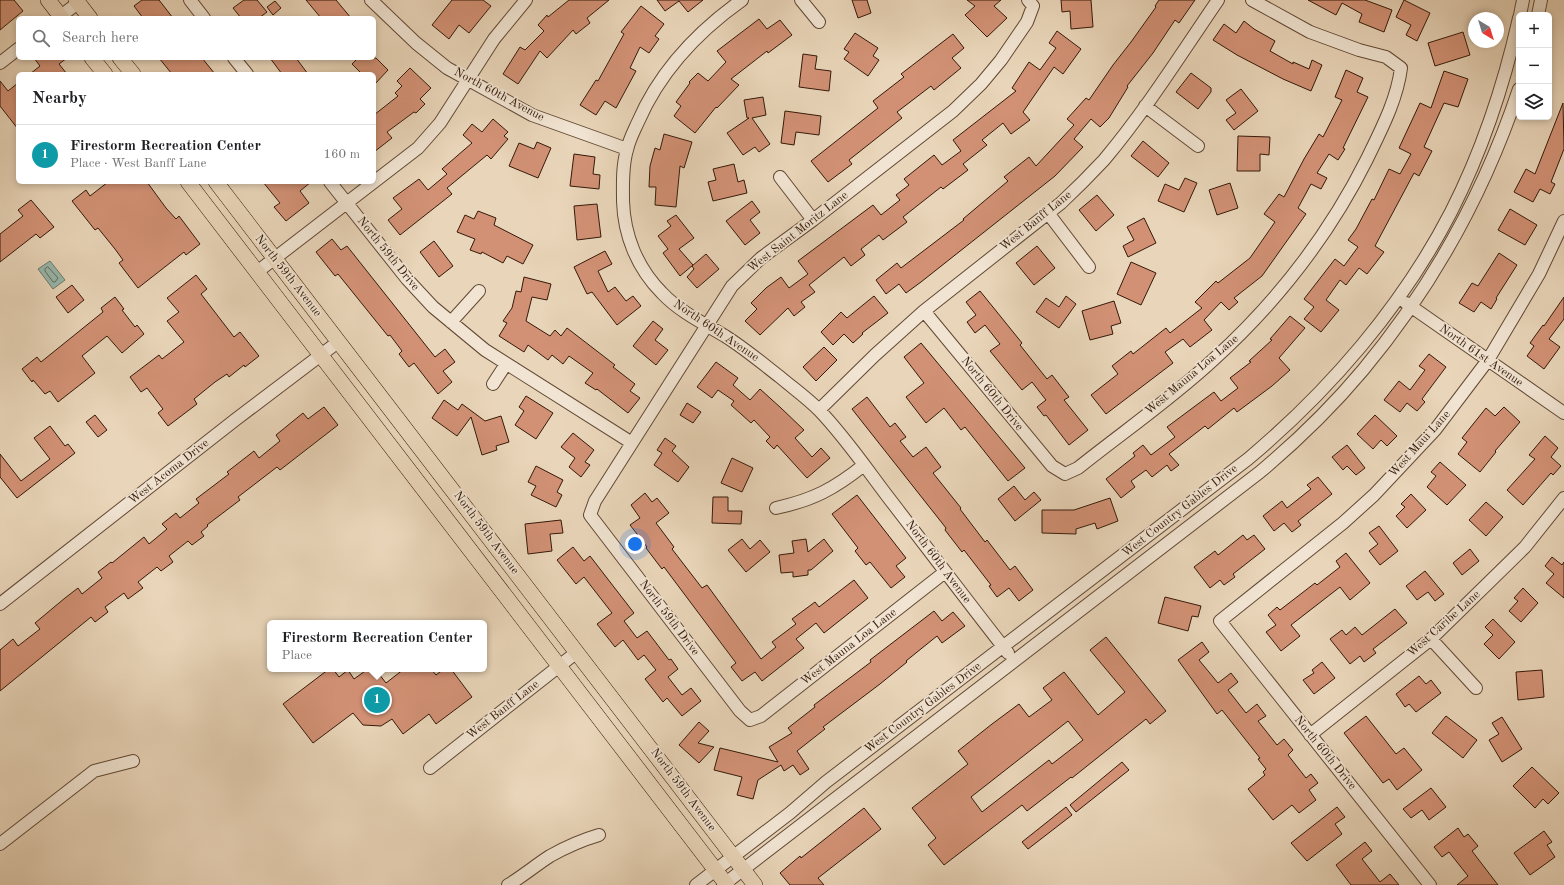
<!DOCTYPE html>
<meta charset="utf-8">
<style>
body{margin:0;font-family:"Old Standard TT",serif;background:#f6f6f6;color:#202124}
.controls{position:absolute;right:12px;top:12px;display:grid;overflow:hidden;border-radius:6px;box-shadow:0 2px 6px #0003}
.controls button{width:36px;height:36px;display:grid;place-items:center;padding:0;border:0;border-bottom:1px solid #e0e0e0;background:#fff;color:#202124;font:20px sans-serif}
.compass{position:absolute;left:1468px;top:12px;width:36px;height:36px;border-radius:50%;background:#fff;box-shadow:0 2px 6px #0003;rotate:142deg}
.you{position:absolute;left:635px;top:544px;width:14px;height:14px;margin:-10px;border:3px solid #fff;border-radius:50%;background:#1a73e8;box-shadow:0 0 0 6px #1a73e833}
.badge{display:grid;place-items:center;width:26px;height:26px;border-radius:50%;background:#8f2418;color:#fff;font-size:13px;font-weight:700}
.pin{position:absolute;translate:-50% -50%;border:2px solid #fff;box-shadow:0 1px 4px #0006}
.popup{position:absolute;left:267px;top:620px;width:220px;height:52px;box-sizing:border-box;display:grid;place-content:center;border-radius:6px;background:#fff;filter:drop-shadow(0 1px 3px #0005);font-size:13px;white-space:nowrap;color:#757577}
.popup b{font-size:15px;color:#202124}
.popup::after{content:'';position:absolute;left:50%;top:100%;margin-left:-8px;border:8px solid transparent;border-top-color:#fff}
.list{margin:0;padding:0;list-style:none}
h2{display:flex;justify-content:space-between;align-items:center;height:52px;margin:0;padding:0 16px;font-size:17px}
h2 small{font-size:13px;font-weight:400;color:#757577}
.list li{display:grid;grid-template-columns:26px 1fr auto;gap:12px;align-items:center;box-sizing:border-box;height:60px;padding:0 16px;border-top:1px solid #e0e0e0}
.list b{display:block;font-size:15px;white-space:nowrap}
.list p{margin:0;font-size:13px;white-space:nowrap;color:#757577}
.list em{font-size:13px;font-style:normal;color:#757577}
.icon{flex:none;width:22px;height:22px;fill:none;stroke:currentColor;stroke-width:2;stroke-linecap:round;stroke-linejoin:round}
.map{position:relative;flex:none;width:1564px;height:885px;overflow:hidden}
.search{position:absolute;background:#fff;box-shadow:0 2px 6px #0003;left:16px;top:16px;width:360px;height:44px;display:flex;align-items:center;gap:10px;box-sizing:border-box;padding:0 14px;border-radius:6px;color:#757577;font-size:15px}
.panel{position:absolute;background:#fff;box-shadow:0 2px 6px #0003;left:16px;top:72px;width:360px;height:112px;border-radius:6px}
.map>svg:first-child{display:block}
</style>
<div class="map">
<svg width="1564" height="885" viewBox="0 0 1564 885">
<rect width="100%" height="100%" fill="#e9d5b9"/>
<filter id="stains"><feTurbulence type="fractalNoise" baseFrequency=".005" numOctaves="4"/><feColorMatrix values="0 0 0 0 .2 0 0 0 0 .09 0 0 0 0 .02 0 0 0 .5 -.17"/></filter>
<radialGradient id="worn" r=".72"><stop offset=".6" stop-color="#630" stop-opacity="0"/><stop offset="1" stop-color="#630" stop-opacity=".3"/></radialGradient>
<path fill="#97b9ad" stroke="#6f796b" d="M50,261L65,280L53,289L38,269Z"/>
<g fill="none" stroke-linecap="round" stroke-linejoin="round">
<path stroke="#66695a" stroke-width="1" d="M48,267L58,278L55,282H53L45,271V269Z"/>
</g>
<path fill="#d29175" stroke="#341908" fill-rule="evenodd" d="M0,0H14L23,11L0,30Z
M142,0H159L173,18H143L134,6Z
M244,0H257L267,12L259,18H241L233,8Z
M306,0H336L351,18H321Z
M452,0H483L491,6L469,33L459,25L449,39L432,25Z
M569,0H609L587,18L590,23L576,34L573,30L547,58L540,51L518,84L503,74L520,47L525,50L544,31L538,25L547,15L548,17Z
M657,0H703L688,12L679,1L665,11Z
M852,0H867L871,13L858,18Z
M967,0H1001L994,6L1007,18L987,37L965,15L975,6Z
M1061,0H1091L1093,27L1071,29L1070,11L1062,12Z
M1159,0H1195L1179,23L1175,20L1153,53L1127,86L1128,87L1109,118L1100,127L1091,119L1074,139L1083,147L1055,176L921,282L906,293L899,284L886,294L876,280L897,263L901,268L964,220L963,219L1008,181L1004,177L1029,157L1036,166L1074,125L1067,119L1086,98L1089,100L1113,65L1131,42L1156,7L1155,6Z
M1308,0H1365L1392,10L1384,32L1359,22L1362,14L1342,3L1336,15Z
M1404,0L1430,13L1417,41L1406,35L1411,25L1396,17Z
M275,1L281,8L273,15L267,7Z
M641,6L664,24L655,36L659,39L649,53L640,47L630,68L636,71L616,108L605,101L596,115L580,105L596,80L598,81L624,34L621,32Z
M759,19L767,29L780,20L792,35L768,53L767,51L731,79L739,85L717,108L716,107L695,133L674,116L681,106L676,102L690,83L689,82L698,73L708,81L726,62L717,51Z
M1244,21L1254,29L1275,41L1270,51L1293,64V62L1309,69L1312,60L1322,65L1311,91L1283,79L1237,55L1213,40L1224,24L1236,33Z
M1057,31L1081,49L1063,74L1054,67L1023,112L1030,120L1011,134L1003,123L982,140L987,145L963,164L968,170L943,189L941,187L903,217L907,222L883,240L879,235L861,249L865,255L851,266L844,257L809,285L815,292L801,302L805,307L794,316L788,308L760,335L745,321L757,309L751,303L766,288L781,277L789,288L808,274L798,261L873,205L881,215L900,200L896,195L909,185L904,179L934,155L942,165L961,151L953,140L1016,91L1012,88L1029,62L1040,70L1056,48L1049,43Z
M1463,32L1470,55L1435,66L1428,43Z
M855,33L878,48L873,56L879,60L868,76L844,59L849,52L844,49Z
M953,34L964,48L952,58L961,68L934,90L931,86L897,112L902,118L849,160L852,164L828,182L811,161L878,108L873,101L904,77L901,74Z
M803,54L817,56L815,69L831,71L829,91L799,87Z
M34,58H67L59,64L67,74H30L40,66Z
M159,58H202L215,74H172Z
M270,58H296L308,74H282Z
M358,58H376L388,70L374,85V74H362L352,64Z
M410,68L431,88L420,99L425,104L416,113L414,112L387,132L392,138L374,152V115L398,96L395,93L402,86L397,81Z
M1346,70L1363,78L1357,92L1368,97L1343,148L1345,149L1338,160L1329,154L1317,173L1327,178L1321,189L1311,184L1298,208L1306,214L1262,276L1234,298L1238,302L1229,310L1221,302L1204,320L1212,330L1190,347L1183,339L1165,352L1173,363L1106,414L1091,395L1118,374L1112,366L1131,351L1133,354L1166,328L1170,333L1202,308L1195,302L1216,281L1218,283L1250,258L1275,222L1264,214L1279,194L1284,197L1304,159L1319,134L1323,137L1342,100L1335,97Z
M1444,71L1468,79L1458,107L1444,103L1424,147L1432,151L1419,176L1414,173L1375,246L1384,252L1367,274L1359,268L1346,285L1340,280L1326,300L1339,310L1321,332L1304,319L1314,307L1304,299L1335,259L1344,266L1358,247L1348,240L1356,229L1372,199L1374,200L1389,169L1400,174L1411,154L1399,148L1420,103L1431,108Z
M1191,73L1211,88V92L1198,109L1176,92Z
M0,81L8,91L18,83V129L0,106Z
M1241,89L1258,111L1234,130L1226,120L1236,113L1226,100Z
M763,97L766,115L752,118L770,144L759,152L755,147L743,155L727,133L749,118H747L744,100Z
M1563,103L1564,149L1551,182L1555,184L1550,194L1540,189L1533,202L1514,192L1526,169L1535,174Z
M785,111L821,116L819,135L796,132L794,145L781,143Z
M493,119L508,132L504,136L508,139L491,159L487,155L447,188L452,194L400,235L388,220L402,209L393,198L419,179L428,190L447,174L442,169L472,143L463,135L472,124L482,132Z
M664,134L692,142L684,168L680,166L676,207L655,205L656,187H649L650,166L655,148L660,150Z
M1238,136L1270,137L1269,155L1260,154V171H1237Z
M1143,141L1169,163L1158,177L1131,156Z
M537,142L551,148L538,178L509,166L519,143L534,149Z
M574,154L595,157L593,174L600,175L599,189L570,186Z
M734,164L738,182L744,180L747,193L713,201L708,182L716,180L713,169Z
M1185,178L1197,183L1184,212L1158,201L1165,184L1179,190Z
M108,182H147L166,208L176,219L179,216L200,244L186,255L184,252L138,288L119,263L123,260L115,249L98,228L95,230L72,201L86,190L90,196Z
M263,182H311L300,191L309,203L286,221L274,207L280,203Z
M1230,183L1238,208L1217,215L1209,190Z
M1097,195L1114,215L1096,231L1079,210Z
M31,200L54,227L40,238L36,234L0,262V234L23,216L18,210Z
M752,201L760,212L750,220L760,233L745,245L726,221Z
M597,204L601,237L577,240L574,206Z
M1510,209L1537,225L1525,245L1498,230Z
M478,211L496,218L494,225L533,245L523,264L507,256L503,263L482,252L481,254L470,250L475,239L457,232L465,215L474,219Z
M676,215L694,238L679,249L693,265L680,276L663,253L668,249L658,236L671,226L667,221Z
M1144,218L1156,243L1128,257L1123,246L1134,240L1127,227Z
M332,239L341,250L347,246L435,357L445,349L455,362L443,371L452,382L438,394L414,363L409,367L399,354L402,351L390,335L388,336L338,274L335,276L316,252Z
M434,241L453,266L439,277L420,252Z
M1037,246L1055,268L1034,285L1016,263Z
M605,251L612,264L598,271L608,292L615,287L626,301L633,296L641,306L617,325L592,292L587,294L574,267Z
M1499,253L1517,265L1496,298L1497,299L1491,309L1481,302L1474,312L1459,303L1472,283L1478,286Z
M706,254L719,269L697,288L687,277L694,269L692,266Z
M1131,262L1156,273L1141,305L1117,294Z
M196,275L207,289L201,294L234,337L240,332L259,356L245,367L244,365L229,377L227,374L215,382L194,399L197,404L168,426L158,413L163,409L147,388L141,392L130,377L159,355L162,359L184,342L167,321L179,312L167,298Z
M524,277L551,284L547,300L532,297L526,321L550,336L555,330L561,336L567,328L615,365L613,367L635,384L630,391L640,398L628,413L597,389L596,390L585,383L593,373L569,356L563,364L552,355L548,360L528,345L524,352L499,336L507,323L503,321L512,308L516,291L521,292Z
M72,285L84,300L68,313L56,297Z
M980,291L1022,343L1020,345L1047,379L1052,375L1069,397L1064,400L1088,430L1069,445L1046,415L1044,416L1037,407L1046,400L1032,382L1022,390L990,351L1000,344L985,325L975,333L967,322L976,315L966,302Z
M874,296L888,313L862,333L863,334L853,343L844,334L833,345L821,332L841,312L847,318Z
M1066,296L1076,304L1059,328L1036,312L1046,298L1059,307Z
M115,297L124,309L122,310L135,327L137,325L144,334L122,353L107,336L82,356L95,373L58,402L50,391L45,394L33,380L32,382L22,369L37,357L41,362L103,312L101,308Z
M1564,297V319L1549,339L1560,347L1544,369L1527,356L1534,346L1530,343L1543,325L1544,326Z
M1114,301L1121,323L1111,326L1113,334L1090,340L1082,311Z
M1290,316L1305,328L1279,358L1290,370L1272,386L1237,412L1234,408L1208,429L1205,426L1169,454L1179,465L1171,471L1167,465L1152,477L1146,470L1131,481L1135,487L1121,498L1106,479L1135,456L1133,453L1143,445L1151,455L1175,437L1167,427L1214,392L1221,401L1238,388L1230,378L1251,362L1249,361L1272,340L1270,339Z
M653,321L663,329L655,340L668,350L656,365L633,346Z
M921,343L1025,468L1008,481L965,427L961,430L944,408L926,423L906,397L924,383L904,357Z
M824,347L837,360L816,381L803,367Z
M1429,354L1446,367L1422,399L1425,402L1417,411L1407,403L1400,412L1384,400L1399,381L1410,390L1425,370L1419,366Z
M716,362L738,378L733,385L750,400L760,389L781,408L804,430L795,438L812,457L821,448L830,458L807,478L777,445L774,449L766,441L770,437L754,420L751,423L731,405L734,401L718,390L712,398L697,387Z
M526,396L553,413L536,439L515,425L524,411L519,407Z
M867,397L890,427L895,423L906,437L900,441L913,457L926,447L941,467L933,473L961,508L960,509L985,542L987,540L1010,570L1015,566L1033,590L1019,601L1009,588L997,597L989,586L991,585L964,550L962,552L945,530L946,528L852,409Z
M444,400L458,410L462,404L485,421L501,416L509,442L496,446L497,450L482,455L471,417L457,436L432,418Z
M687,403L701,412L693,423L680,415Z
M324,407L338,425L280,470L277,467L238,497L240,500L207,525L208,526L201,532L204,536L192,545L188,541L169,556L173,562L161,571L157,567L138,582L143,588L128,599L124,593L105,607L108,612L95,622L91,617L0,691V650L13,639L18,646L40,629L35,623L65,598L78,588L82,594L102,578L98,572L111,562L112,563L144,537L149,544L167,529L162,524L176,513L180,518L199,503L196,499L229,474L227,472L254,451L259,458L280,441L276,435L303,413L308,419Z
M1504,407L1520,422L1495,451L1496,452L1480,472L1458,454L1467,442L1462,438L1486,408L1495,416Z
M95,415L107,430L98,437L86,422Z
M1375,415L1397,436L1387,446L1381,440L1373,449L1357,434Z
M50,426L65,446L68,444L75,453L17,498L0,477V454L21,481L50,459L34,438Z
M573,433L594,450L585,462L590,465L581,477L569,467L575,458L561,447Z
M1545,436L1558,448L1551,457L1561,466L1553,475L1551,473L1523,505L1507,490L1535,459L1529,455Z
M665,438L676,446L672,451L689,467L678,482L654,465L662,453L657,450Z
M1347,445L1365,468L1356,475L1347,466L1343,470L1332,457Z
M732,458L753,468L742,492L721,483Z
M1440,462L1466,485L1447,505L1427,487L1436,476L1431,472Z
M536,466L563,480L557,492L562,495L556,507L531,495L536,486L528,482Z
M1318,477L1332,494L1298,521L1301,525L1292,532L1284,523L1274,531L1263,516L1282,501L1287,508L1311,489L1307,485Z
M1014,486L1025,500L1034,492L1041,500L1015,521L998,499Z
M645,493L652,502L657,498L669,513L656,523L674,547L672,549L702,588L707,585L761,659L776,647L772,642L796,624L792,619L815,602L819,607L854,580L868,598L824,633L816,623L796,639L804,648L762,681L755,672L742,681L731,667L736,663L664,567L662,569L646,548L647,547L630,525L640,518L631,505Z
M1411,494L1426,510L1407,528L1396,516L1405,507L1401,504Z
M857,495L906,558L896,566L905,577L891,588L870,562L866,565L855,551L858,548L832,514Z
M713,497H728V511H742L741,524L712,523Z
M1110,498L1118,521L1097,529L1095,523L1076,529V534L1042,533V510H1074Z
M1486,502L1503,517L1486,536L1469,520Z
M561,520L563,533L550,534L552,551L528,554L525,524Z
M1379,526L1398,551L1380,565L1369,551L1378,544L1369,533Z
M1243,535L1247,540L1254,535L1265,549L1233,574L1235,577L1224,585L1220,580L1210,588L1194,567L1215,551L1218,555Z
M742,539L750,549L760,540L770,552L746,572L728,550Z
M806,539L808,552L824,539L833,551L811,570H808V575L793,577V572L781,573L779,555L794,553L792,541Z
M573,547L584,561L590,556L634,613L624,621L637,638L647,631L669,660L671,659L678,669L668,677L682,695L691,688L701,701L682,716L667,698L663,702L645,679L656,670L644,655L638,660L623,640L615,647L597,624L612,613L584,577L576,584L557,560Z
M1470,549L1479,561L1462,575L1453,563Z
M1346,553L1370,583L1350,600L1340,587L1291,625L1300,636L1281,651L1266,632L1276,625L1268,615L1277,607L1280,610L1315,583L1317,585L1340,567L1336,561Z
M1552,557L1562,565L1564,562V598L1546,583L1554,574L1545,566Z
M1425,571L1444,594L1435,601L1428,592L1417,600L1406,586Z
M1523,588L1538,603L1521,622L1509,611L1518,601L1514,598Z
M1165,597L1201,606L1198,617L1192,616L1188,631L1158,623Z
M1395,609L1407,623L1373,649L1376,653L1364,662L1360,656L1350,664L1330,639L1342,630L1346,635L1355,627L1362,635Z
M934,611L942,621L953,612L965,626L942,643L937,636L906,661L907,662L880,684L823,727L825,729L797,751L809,769L800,775L793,765L784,771L781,765L758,780L753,799L737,795L742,777L714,770L720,748L778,762L769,747L792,733L788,728L815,707L814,705L871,662L870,660Z
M1493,619L1515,642L1499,659L1484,644L1493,635L1485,627Z
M1106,637L1166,711L1150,724L1146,719L1072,778L1071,777L1027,811L1022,805L944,865L928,845L936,838L912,808L968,764L958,751L992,724L1019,704L1029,717L1052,700L1043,688L1064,672L1098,715L1125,692L1090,650ZM1068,721L1083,740L1052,764L1049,760L982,812L971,797Z
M1202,642L1209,652L1199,660L1218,683L1231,673L1238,682L1228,690L1246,713L1257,704L1266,716L1258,721L1277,745L1284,739L1293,750L1288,755L1306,778L1311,774L1318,783L1309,790L1316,800L1299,813L1292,805L1273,820L1248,789L1265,775L1263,772L1266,769L1258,759L1260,758L1222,710L1217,714L1178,660Z
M1322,662L1335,678L1314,694L1303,680L1314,673L1312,670Z
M329,669H333L339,677L348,670L354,679L368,669H375L386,683L404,669H431L436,675L444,669H451L472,697L436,724L429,714L403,734L392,719L381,726L363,725L353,713L313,743L283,704Z
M1542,670L1544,697L1518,700L1516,672Z
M1419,676L1426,684L1431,680L1441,693L1416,712L1409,704L1405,707L1396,694Z
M1366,716L1396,754L1404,748L1422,770L1397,790L1389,779L1383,783L1344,733Z
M1446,716L1477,740L1463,758L1432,733Z
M1502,717L1522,749L1502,762L1489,740L1499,734L1492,723Z
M699,722L709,731L698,743L714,747L699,763L679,745Z
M1122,762L1129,770L1076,812L1070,805Z
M1532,767L1559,793L1548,804L1543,799L1535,808L1513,786Z
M1431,788L1446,807L1429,820L1422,810L1411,818L1403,809Z
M1066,807L1072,815L1028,849L1022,842Z
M1337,807L1345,817L1335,824L1342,834L1307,861L1291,843Z
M864,808L881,829L818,878L824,885H790L780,873L800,856L801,858Z
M1458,828L1464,837L1468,834L1478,846L1472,851L1498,885H1457L1468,876L1449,852L1442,857L1434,847Z
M1544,831L1552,842L1547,845L1555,857L1530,875L1514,853Z
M1365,842L1372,851L1362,859L1380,882L1390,874L1399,885H1351L1336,865Z"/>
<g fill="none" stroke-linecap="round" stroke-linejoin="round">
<g stroke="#614834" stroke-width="14">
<path id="minor" d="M190,0L204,18
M371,0L416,43L447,68L532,115L627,149
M742,0C697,32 660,71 638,122C634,131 629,140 627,150C622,166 623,184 623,201C624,235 637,268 662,293C680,312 703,323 725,336C744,348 762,363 780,377C793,388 807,398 819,410C845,437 866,468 888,497C928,549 968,602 1008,653
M801,0L819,22
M1520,15L1523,0
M1538,15L1541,0
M58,18L78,3
M234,58L247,74
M0,63L18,49
M1145,106L1198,146
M780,177L813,220
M330,182L407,279L433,307L485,350L632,443
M1048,213L1089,267
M257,272L418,148L440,123L494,39L526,0
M1406,303L1564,413
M924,311L1052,466L1065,474L1078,468C1123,432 1171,399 1213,360C1277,302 1329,235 1367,159C1381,130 1397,100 1401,68L1386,57L1359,50L1310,32L1252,0
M451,322L479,291
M493,384L506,364
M819,410L875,355L924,311L1061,203C1076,189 1090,175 1104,160C1146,110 1181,54 1218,0
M776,508C813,500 834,489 864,465
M945,572L761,716L750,720L740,711L590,515L595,501L732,286L761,258L813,220L953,111L981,84L1001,60L1027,22L1033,6L1028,0
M0,604L235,420L338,342
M1431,639L1476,688
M1310,735L1431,639L1525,547L1564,498
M430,768L577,652
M0,844L94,771L133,761
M508,885C523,876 536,865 550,856C566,847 582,840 599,835
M696,885L790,813L826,782L1248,459C1329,391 1402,307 1451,212C1482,151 1504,85 1519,18
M723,885L1260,472C1297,441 1332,407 1363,370C1432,287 1485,191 1519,89
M1430,885L1220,621L1343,523L1374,495L1435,430L1488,360L1539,274L1564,221"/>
</g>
<g stroke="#341908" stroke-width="16">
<path id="major" d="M48,0L62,18
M76,0L90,18
M92,58L105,74
M120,58L133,74
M188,182L727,885
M216,182L755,885"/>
</g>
<use href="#minor" stroke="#f1e4d2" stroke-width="12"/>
<use href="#major" stroke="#e9d5b9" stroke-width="15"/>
</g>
<g text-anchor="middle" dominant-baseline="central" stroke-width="3.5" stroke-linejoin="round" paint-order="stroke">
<g font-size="12" fill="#341908" stroke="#f1e4d2">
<text transform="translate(499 95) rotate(28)">North 60th Avenue</text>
<text transform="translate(1036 221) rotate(-39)">West Banff Lane</text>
<text transform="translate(798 232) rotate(-38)">West Saint Moritz Lane</text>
<text transform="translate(388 254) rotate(51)">North 59th Drive</text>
<text transform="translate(288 276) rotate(52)">North 59th Avenue</text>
<text transform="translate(716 331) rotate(34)">North 60th Avenue</text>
<text transform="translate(1481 356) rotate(35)">North 61st Avenue</text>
<text transform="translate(1192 375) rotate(-40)">West Mauna Loa Lane</text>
<text transform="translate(992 394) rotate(51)">North 60th Drive</text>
<text transform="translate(1420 444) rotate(-48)">West Maui Lane</text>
<text transform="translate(169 472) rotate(-38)">West Acoma Drive</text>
<text transform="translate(1180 511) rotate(-38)">West Country Gables Drive</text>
<text transform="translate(486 533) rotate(53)">North 59th Avenue</text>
<text transform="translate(938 562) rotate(53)">North 60th Avenue</text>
<text transform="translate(669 618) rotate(53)">North 59th Drive</text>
<text transform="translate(1444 624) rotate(-42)">West Caribe Lane</text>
<text transform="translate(849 647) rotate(-38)">West Mauna Loa Lane</text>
<text transform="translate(923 708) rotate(-37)">West Country Gables Drive</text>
<text transform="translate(503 710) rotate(-38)">West Banff Lane</text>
<text transform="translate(1325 753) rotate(51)">North 60th Drive</text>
<text transform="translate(683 790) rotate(53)">North 59th Avenue</text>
</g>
</g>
<rect width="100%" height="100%" filter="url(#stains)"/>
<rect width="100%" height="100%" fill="url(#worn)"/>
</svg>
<div class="controls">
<button>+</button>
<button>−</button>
<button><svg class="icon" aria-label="layers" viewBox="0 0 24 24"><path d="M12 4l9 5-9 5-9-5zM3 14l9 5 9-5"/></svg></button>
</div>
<svg class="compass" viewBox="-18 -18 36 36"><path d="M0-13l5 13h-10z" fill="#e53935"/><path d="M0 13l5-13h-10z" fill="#757577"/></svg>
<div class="you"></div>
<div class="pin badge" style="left:377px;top:700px;background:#0f9aa8">1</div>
<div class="popup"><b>Firestorm Recreation Center</b>Place</div>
<div class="search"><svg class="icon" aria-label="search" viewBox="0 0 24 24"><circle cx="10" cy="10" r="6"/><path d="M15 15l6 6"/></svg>Search here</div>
<section class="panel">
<h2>Nearby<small></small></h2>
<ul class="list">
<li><span class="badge" style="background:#0f9aa8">1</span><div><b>Firestorm Recreation Center</b><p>Place · West Banff Lane</p></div><em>160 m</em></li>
</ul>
</section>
</div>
